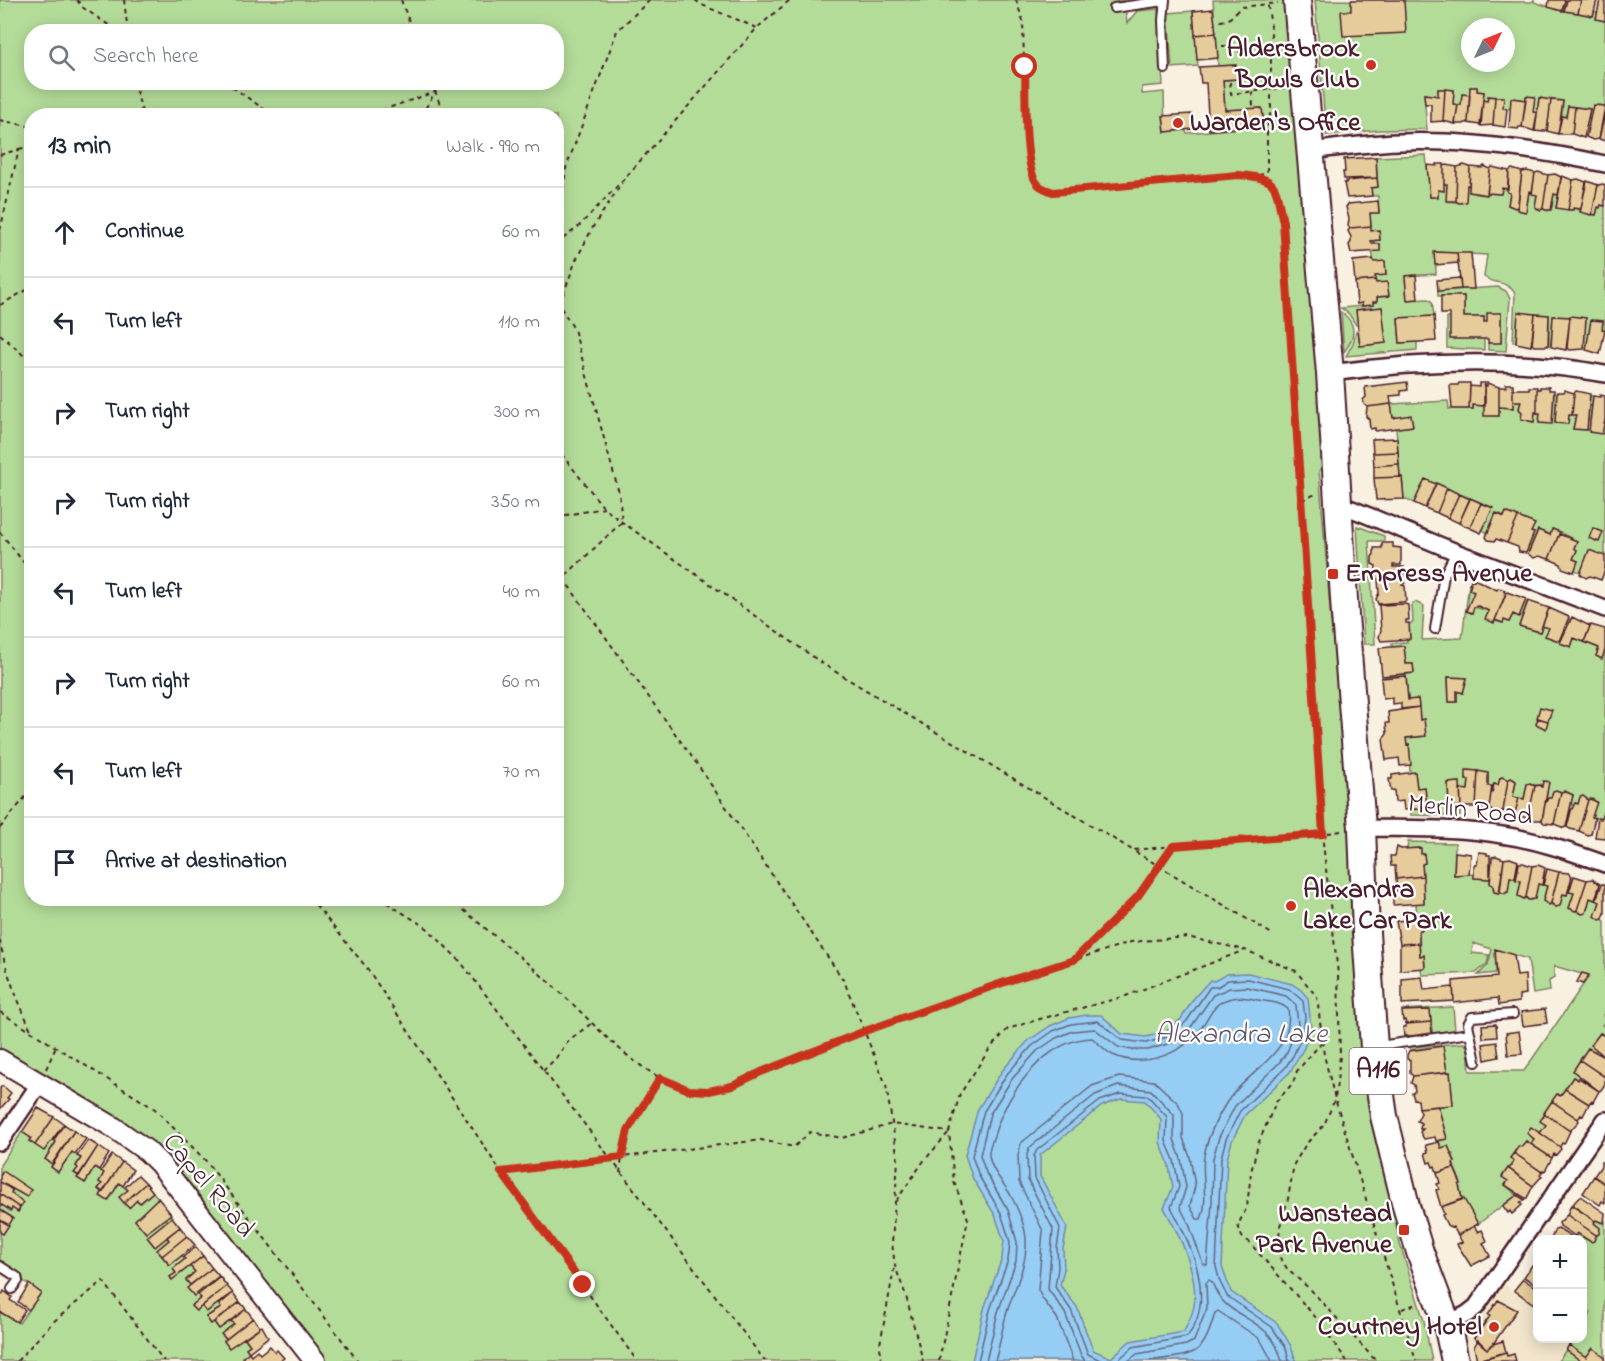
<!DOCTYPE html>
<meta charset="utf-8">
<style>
body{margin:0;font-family:"Indie Flower",sans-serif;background:#f2f2f3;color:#1f2937}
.controls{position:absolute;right:18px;bottom:18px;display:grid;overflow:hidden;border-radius:12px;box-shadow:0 3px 15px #0003}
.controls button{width:54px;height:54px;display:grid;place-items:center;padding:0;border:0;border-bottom:2px solid #e0e1e3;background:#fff;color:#1f2937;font:30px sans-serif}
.compass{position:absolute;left:1461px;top:18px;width:54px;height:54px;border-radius:50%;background:#fff;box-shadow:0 3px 15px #0003;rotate:47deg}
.stop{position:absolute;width:18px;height:18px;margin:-14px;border:4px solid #c8321e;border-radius:50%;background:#fff}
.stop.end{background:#c8321e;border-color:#fff;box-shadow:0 2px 6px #0008}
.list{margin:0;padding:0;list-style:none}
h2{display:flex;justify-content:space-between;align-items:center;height:78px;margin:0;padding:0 24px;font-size:26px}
h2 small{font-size:20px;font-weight:400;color:#747a83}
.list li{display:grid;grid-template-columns:39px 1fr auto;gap:18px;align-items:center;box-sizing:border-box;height:90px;padding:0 24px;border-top:2px solid #e0e1e3}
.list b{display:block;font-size:22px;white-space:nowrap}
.list em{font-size:20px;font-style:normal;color:#747a83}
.icon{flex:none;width:33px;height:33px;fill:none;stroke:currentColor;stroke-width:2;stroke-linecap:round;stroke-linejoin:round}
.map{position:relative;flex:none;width:1605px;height:1361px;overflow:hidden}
.search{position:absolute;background:#fff;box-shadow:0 3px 15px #0003;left:24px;top:24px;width:540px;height:66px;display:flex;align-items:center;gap:15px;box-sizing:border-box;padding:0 21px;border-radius:24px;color:#747a83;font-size:22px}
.panel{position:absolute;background:#fff;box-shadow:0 3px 15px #0003;left:24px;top:108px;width:540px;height:798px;border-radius:24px}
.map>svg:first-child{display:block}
</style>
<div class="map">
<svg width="1605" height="1361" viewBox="0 0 1605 1361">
<rect width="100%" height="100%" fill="#f8f0e1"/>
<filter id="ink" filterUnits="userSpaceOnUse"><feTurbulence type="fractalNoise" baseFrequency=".0167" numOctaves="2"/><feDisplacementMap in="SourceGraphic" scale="12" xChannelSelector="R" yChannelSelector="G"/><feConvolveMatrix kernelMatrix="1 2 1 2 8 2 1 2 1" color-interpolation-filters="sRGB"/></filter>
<g filter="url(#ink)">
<path fill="#f3e5cc" d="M1503,1283L1537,1307L1538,1338L1569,1339L1572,1341L1558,1361H1465L1460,1329L1462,1325L1482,1313Z"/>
<path fill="#b4dc99" stroke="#7f7e62" stroke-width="1.5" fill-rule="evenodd" d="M0,0H1124L1127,23L1137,11L1158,9L1163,85L1142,87V94L1164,92L1165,132L1185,130L1187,133L1264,126L1262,108L1225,110L1223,80L1237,79L1236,65L1218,66L1213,0H1286L1325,468L1319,470L1331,621L1334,623L1359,991L1377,1127L1400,1244L1424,1321L1432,1361H326L154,1144C105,1108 53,1078 0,1048ZM32,32H556V82H32ZM32,116H556V898H32Z
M1315,0L1531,2L1534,0V2L1562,11L1565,0H1567L1564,11L1593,16L1594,11L1597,12L1596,19L1605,21V106L1599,105L1590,120H1588L1590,109L1568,106L1566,117L1562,116L1563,101L1539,98L1537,113L1533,112L1526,100L1512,98L1510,109L1503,108V97L1488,96L1487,101L1483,100L1484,92L1477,91V87H1470V95H1462L1461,105L1453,104L1454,90L1438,89V96L1424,94L1427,129L1379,130L1326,135ZM1470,27H1506V63H1470Z
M1193,11L1198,66L1172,68L1168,13Z
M1426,155L1430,197H1438V190H1443L1444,184H1447V201L1462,203L1467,185H1469L1476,194L1487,195V193L1501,194L1502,188L1508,189L1507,192L1510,193L1508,205L1515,208L1518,206V210L1526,212L1529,191L1537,195L1535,207L1537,209L1542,208L1548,211L1551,209L1554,194L1558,195L1556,208L1572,210L1573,208L1596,215L1598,207L1601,205L1605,206V329H1602L1603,321L1591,320L1587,348H1584L1586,318L1553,316L1551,345H1549V315L1518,313L1516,342H1513L1515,293C1504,279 1495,285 1484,277L1487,255L1435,252L1436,274L1405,276L1407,300L1428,299L1432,302L1434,316L1398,318L1400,343L1417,342V350L1346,356L1353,343L1356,331H1358L1360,346L1385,343L1382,307L1356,310L1358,325H1356L1349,314L1341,308L1372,305L1373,302H1377V297L1389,296L1387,283H1376L1375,276L1386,275L1385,262H1374L1372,251H1380V244H1372L1371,241L1380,240L1379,230L1371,231L1370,213L1379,212L1378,196H1372L1371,188L1378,187L1376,157Z
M1498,287L1506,291L1510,299L1506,351L1488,350V343L1501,342V313L1487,322H1484V317H1464V296H1438V291Z
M1341,312C1358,324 1355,337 1344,352Z
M1447,318H1450L1484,339V350L1447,348Z
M1554,393H1557L1555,423L1568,424L1569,415H1576L1573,429L1587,430L1590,396H1593L1590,419L1605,420V556L1581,572L1574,570L1578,561L1573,559L1577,550L1574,548L1577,541L1553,529L1550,535L1538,530L1529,551H1527L1534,533L1531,532L1534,524L1496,513L1487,533L1483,530L1492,507L1425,480L1414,503L1404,499L1402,477H1400L1396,428L1413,426L1411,416L1393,418L1391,404L1448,401L1449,409H1473V405L1485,406V415L1499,416V407L1513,408V401H1521L1519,409L1522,412V419L1533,422L1535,412L1540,413L1539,423H1552Z
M1357,526L1384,536V541H1369L1375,644H1364Z
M1469,584L1474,592L1467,611L1472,613L1474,607L1489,611L1486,619L1502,623L1504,620L1509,622L1513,614L1519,616L1525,601L1527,602L1519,626L1539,632L1542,626L1549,628L1546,636L1559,641L1568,619H1570L1561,643L1571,647L1574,638L1599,648L1596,656L1601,659L1605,650V807L1601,819L1592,817L1596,802L1593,799L1589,800L1583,796L1580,798L1578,804L1575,803L1572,811L1569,810L1573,795L1567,792L1553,791L1551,798H1548L1546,804H1544L1548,781H1543L1542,787L1540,785L1527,784L1524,799L1513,797L1516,782L1514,779L1508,780L1502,777L1498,785L1494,784L1491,793L1492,787L1488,786V773L1467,770L1466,780H1469L1468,790L1460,789L1459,782L1448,783L1449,807H1460V816L1411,815V810L1427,808L1425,787L1417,788L1415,773H1410L1409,745H1407L1406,738L1425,736L1424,720H1420L1418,699L1408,700L1406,676L1385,678V676L1414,673L1413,664H1406L1404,646L1392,647V643L1407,642V639H1410L1409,624L1413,622L1412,604L1415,602L1424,606L1422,640L1462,638ZM1448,677L1467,678L1463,693L1457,691V702H1449Z
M1408,842L1455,843L1454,875L1474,874V878L1489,879L1490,874H1491L1490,884L1493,885V890L1499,893L1500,891L1505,894L1508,892L1510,877L1521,881L1518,896L1531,900L1538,884L1544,882V885L1547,886L1543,901L1556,907L1563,894L1567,895L1569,887V892L1574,893L1569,908L1582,914L1586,913L1590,898L1595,900L1598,896L1600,902L1597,916L1605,921V1013L1603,1015L1605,1021L1602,1025L1605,1027V1036L1600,1033L1592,1045L1597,1049L1595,1052L1588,1048L1573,1071L1580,1076L1578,1080L1573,1077L1560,1096L1557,1094L1544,1113L1545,1114L1541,1121L1546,1125L1540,1133L1531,1127L1527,1133L1534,1139L1531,1144L1526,1141L1521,1147L1518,1146L1510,1158L1514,1161L1502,1176L1508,1181L1505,1185L1517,1195L1478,1224L1464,1200H1460L1462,1198L1459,1185L1461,1183L1453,1163L1455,1162L1453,1154L1441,1148L1439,1141L1447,1139L1438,1106L1453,1105L1450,1072H1447L1443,1046L1410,1050V1047L1464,1043L1468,1047L1470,1071H1524L1589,976L1554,966V978L1549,981L1550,991L1533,994L1528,959L1495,950L1496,973L1478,975L1488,965L1492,949L1473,943L1472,953L1489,955L1487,964L1476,973L1422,975L1421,968H1425L1424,956H1420L1419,930H1422L1421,919H1417L1416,903L1424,902L1422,864L1425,863L1424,854H1421L1420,848L1407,849Z
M1453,1007L1455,1031L1432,1035L1430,1010L1402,1011V1010Z
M22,1132L31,1138L29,1141L52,1139L56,1142L45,1159L52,1164L51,1167L58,1172L72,1152L81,1158L76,1166L78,1168L75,1173L85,1183L95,1167L104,1173L99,1182L102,1184L98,1189L108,1200L119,1183L128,1190L120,1197L128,1207L137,1200L141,1203L153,1192L158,1198L135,1220L146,1233L170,1215L172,1217L147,1237L155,1247L167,1237L169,1240L157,1250L169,1265L182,1255L185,1259L173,1269L176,1273L170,1277L172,1280L190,1266L195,1272L186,1280L190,1285L188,1288L194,1296L198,1294L201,1298L191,1306L196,1311L202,1306L207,1312L218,1303L221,1308L206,1317L211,1324L214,1322L219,1329L231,1321L234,1324L222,1334L226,1339L224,1341L229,1347L243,1336L250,1345L246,1348L249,1352L244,1361H0V1312L19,1323L41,1293L22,1280L23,1277L0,1261V1232L3,1234L13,1218L0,1209L2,1205L10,1211L12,1208L18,1212L23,1203L11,1193L14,1188L27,1196L31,1191L4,1172L0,1174V1165Z
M1596,1220L1601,1223L1605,1221V1361H1558L1574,1339L1582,1338L1583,1326L1591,1313L1583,1308L1582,1258L1584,1255L1582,1240L1573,1239L1577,1233L1591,1242C1595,1240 1600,1233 1600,1228L1594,1223Z"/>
<path fill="#95cdf4" stroke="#7787a4" stroke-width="1.5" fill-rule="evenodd" d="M1248,973L1292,984L1301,990L1308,998L1311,1027L1304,1048L1290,1072L1245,1115L1232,1141L1227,1159L1222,1267L1231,1292L1277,1323L1291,1346L1296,1361H972L984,1309L1002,1258L1004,1241L995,1215L973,1179L965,1155L978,1109L1002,1071L1028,1041L1050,1026L1069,1018L1087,1015H1101L1122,1034L1146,1037L1165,1032L1181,1019L1194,998L1210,980L1214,981L1227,974ZM1121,1099L1145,1101L1161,1119L1160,1142L1168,1162L1173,1187L1164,1208C1179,1233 1199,1275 1194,1306C1193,1314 1187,1324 1184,1332L1130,1341L1111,1358L1093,1350L1077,1307L1060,1285L1064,1269L1063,1249L1067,1227L1040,1176V1155L1102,1106Z"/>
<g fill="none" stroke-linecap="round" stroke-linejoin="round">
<path stroke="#68657b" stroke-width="1.5" d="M978,1361L990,1310L1008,1260L1010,1242L1001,1213L979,1176L972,1156L984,1111L1007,1074L1032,1046L1053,1031L1071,1024L1098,1021L1122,1040L1146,1043L1167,1037L1186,1022L1210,987H1217L1228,980L1248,979L1289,989L1303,1001L1305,1017L1303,1034L1293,1056L1285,1068L1240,1111L1226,1139L1221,1158L1216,1267L1220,1282L1227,1296L1272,1327L1286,1348L1289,1361
M986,1361L998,1312L1016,1261L1017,1242L1008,1210L986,1173L980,1155L990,1114L1012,1079L1037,1051L1056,1038L1073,1031L1095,1029L1118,1047L1132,1050H1148L1174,1042L1191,1027L1213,995L1230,988L1247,987L1274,993L1286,996L1296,1005L1298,1025L1287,1052L1279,1063L1235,1106L1219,1137L1213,1158L1212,1203L1207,1265L1203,1264L1189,1224L1180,1207L1186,1187L1181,1159L1174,1139V1115L1151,1090L1118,1086L1095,1095L1029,1148L1027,1155L1028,1180L1053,1229L1048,1289L1065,1313L1081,1355L1085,1361
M995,1361C1000,1345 1002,1328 1007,1312C1014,1289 1027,1266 1026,1241C1026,1226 1017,1207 1010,1194C1003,1182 989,1168 989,1153C989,1148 992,1141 994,1136C1005,1095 1045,1039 1092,1038C1099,1043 1105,1051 1113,1055C1141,1068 1177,1056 1197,1034C1205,1025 1209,1011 1218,1004C1230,995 1244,996 1258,1000C1268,1002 1279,1001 1288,1009C1295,1055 1245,1071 1225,1105C1216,1120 1207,1138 1204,1156C1201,1176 1209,1201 1201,1219H1197L1190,1206L1195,1186L1190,1157L1183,1138V1113L1178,1103L1154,1081L1119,1077L1092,1086L1021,1143L1018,1155L1019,1182L1043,1231L1038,1290L1042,1298L1057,1318L1073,1361
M1102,1361L1088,1354L1071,1310L1055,1287L1058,1268L1057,1248L1060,1228L1035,1178L1034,1156L1037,1150L1100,1101L1120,1094L1148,1096L1167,1117L1166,1141L1174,1160L1179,1187L1171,1207C1191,1244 1217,1299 1187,1337L1133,1347L1117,1361
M1128,1361L1137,1354L1186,1345L1194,1341L1207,1308L1206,1283L1209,1280L1212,1282C1223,1313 1244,1312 1266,1332C1274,1339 1279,1351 1282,1361
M1147,1361C1163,1358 1192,1359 1202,1345C1209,1336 1212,1323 1215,1313L1218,1311L1260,1339L1272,1361"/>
</g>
<path fill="#e7cc9b" stroke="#4a1f2b" stroke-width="1.5" d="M1351,0H1404L1406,33L1343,36L1341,11H1351Z
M1549,0H1565L1562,11L1548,7Z
M1567,0H1581L1578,13L1564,11Z
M1581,0H1597L1593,16L1578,13Z
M1600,0H1605V21L1596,19Z
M1213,9L1216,33L1195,35L1193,11Z
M1216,33L1218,58L1197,60L1195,35Z
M1236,65L1237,79L1223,80L1225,110L1262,108L1264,126L1209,130L1206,83H1201L1199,67Z
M1470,87H1477V91L1484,92L1480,125L1468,123Z
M1438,89H1445L1443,121L1431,122V104H1425L1424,94L1438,96Z
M1445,89L1454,90L1453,104L1458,105L1455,124L1443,121Z
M1462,94L1470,95L1468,123H1465L1464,124H1456L1455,122L1458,105H1461Z
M1488,96L1495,97L1493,125L1481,126L1483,100L1487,101Z
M1526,96L1535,97L1533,112L1537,113L1534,131L1522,127Z
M1495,97H1504L1503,108L1507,109L1505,127L1493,125Z
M1511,98L1526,100L1522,127H1519L1518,129L1510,128L1509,126Z
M1539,98L1551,100L1547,131H1543V132L1535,131Z
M1551,100L1563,101L1558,134L1547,131Z
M1593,105L1605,106L1599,139L1593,140L1586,137Z
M1568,106L1575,107L1572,134H1560L1558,133L1562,116L1566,117Z
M1575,107L1590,109L1584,138L1572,134Z
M1605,113V141L1599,139Z
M1191,114L1192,129L1165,132L1163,116Z
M1376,157L1377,178L1344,179L1343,172H1345L1344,159Z
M1437,164H1444V191L1438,190V197H1430L1427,165L1437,166Z
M1447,165L1457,167L1456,201H1446L1447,184H1444V166Z
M1464,165L1470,167L1469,185H1467L1466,202L1459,203L1456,201L1457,167Z
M1484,166L1490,169L1487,195L1469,192L1470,167L1482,168Z
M1492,167L1509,171L1508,189L1502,188L1501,194L1487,193L1490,169Z
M1512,169L1522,172L1518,206L1515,208L1508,205L1510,193L1507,192L1509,171Z
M1527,171L1535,173L1532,192L1529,191L1526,212L1517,210L1522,172Z
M1538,172L1548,175L1543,208L1541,210L1535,207L1537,195L1532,194L1535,173Z
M1555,174L1561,177L1558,195L1554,194L1551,210H1545L1543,208L1548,175Z
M1562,176L1573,180L1568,210L1556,208Z
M1377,178L1378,187L1371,188L1372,196L1347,198L1344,183H1346V181Z
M1578,179L1586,182L1581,209L1573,208V210H1568L1573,180Z
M1587,181L1598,185L1592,215L1580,212Z
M1603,184L1605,185V206L1601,205L1600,208L1598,207L1596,215L1592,214L1598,185Z
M1378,201L1379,213H1370L1371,226L1350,228L1348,226L1349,219L1346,207L1348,204Z
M1371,226V231L1379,230L1380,240L1371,241L1372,244H1380V251L1351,253L1349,245L1351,242V237L1348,231L1350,228Z
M1434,252L1457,253L1458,263L1435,265Z
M1457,253H1471L1474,289H1461Z
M1373,259L1374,262L1385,261L1386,275L1375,276V280L1355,282L1353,261Z
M1416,275L1418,299L1407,300L1405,276Z
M1460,278L1461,289L1438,291L1437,280Z
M1375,280L1376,283L1387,282L1389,296L1377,297V302H1373V305L1362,306V303L1357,304L1355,282Z
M1441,296H1464V317H1484V322H1487V313H1501V343H1488V339H1450V314H1441Z
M1382,307L1386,343L1360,346L1356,310Z
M1518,312L1535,314L1531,346L1516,343Z
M1535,314L1549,315L1548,346H1534L1532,344Z
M1434,316L1436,341L1400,343L1398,318Z
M1553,316L1570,317L1566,350L1551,347Z
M1570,316L1586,318L1584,349L1569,350L1567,348Z
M1591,320L1603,321L1602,329L1605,330L1600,354L1586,350Z
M1407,382L1408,390L1401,391V395L1390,396L1391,404L1367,407L1364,404L1363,400L1366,397L1365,387Z
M1459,383H1470L1469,409H1452L1450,385H1458Z
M1479,383H1485V406L1473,405V409H1469L1470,386L1479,387Z
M1487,383L1499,387V416H1484V386H1487Z
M1506,384H1513V408L1499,407V387H1506Z
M1529,387H1537V413L1535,412L1534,422L1521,419L1522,412L1519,409L1521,401H1513V389H1529Z
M1540,387H1549V390H1554L1552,424L1539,423L1540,413H1537V389H1540Z
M1564,390L1574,393L1572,415H1569L1568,424L1555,423L1557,392H1564Z
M1576,391L1590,394L1587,430L1573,429L1576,415H1572L1574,393Z
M1600,395L1605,396V420L1602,434L1589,432L1593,396L1600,397Z
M1391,404L1393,418L1411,415L1413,426L1375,431V428L1370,429L1369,419L1366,417L1367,407Z
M1397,438L1398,452L1373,453L1372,439Z
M1398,452L1399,464L1374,466L1373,453Z
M1399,464L1400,477L1374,478V466Z
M1402,477L1404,499L1376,500L1374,478Z
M1425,479L1436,484L1425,508L1414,503Z
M1436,483L1447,488L1437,513L1425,508Z
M1447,488L1459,494L1448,518L1437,513Z
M1459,494L1470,499L1459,523L1448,518Z
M1470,498L1481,503L1470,528L1459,523Z
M1481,503L1493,508L1481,533L1470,528Z
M1506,512L1518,517L1507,543L1496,539L1495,541L1488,540L1486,537L1496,513L1504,517Z
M1518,517L1535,524L1531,532L1534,533L1526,553L1519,552L1518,547L1507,543Z
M1593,528L1603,532L1599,542L1589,538Z
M1552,529L1560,532L1549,559L1539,556L1534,558L1528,554L1538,530L1550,535Z
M1559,534L1577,541L1574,548L1577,550L1573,559L1578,561L1574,572L1562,568L1561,564L1549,559Z
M1382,543H1393V547L1401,548V565H1393V567H1404L1405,583L1402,585L1405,586L1406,601L1403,602L1378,604L1376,599L1379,593L1378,579L1375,575L1376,566L1372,564V557L1374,554V548H1382Z
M1589,550L1605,556V570L1601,580L1590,576L1586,578L1580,574Z
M1474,579L1497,590L1498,588L1505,590L1504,592L1506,593L1494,623L1485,619L1489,611L1478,606L1474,607L1472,613L1466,611L1474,592L1469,590L1471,584H1469L1471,580L1474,581Z
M1507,592L1526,599L1519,617L1513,614L1509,622L1504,620L1503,623L1495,620Z
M1528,601L1549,608L1540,632L1519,626Z
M1405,604L1408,605L1409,620H1406V623H1409L1410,639L1381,641L1379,637L1381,630L1379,605Z
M1549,608L1569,617L1559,641L1545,636L1549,628L1542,626Z
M1572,617L1590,626L1584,642L1574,638L1571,647L1560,643Z
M1591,625L1605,629V650L1602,659L1596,656L1599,648L1584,642Z
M1404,646L1406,664H1413L1414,673L1382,676L1379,648Z
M1406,676L1408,700L1418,699L1419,707L1401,709V703L1392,704V698L1383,699L1381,678Z
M1448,677L1467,678L1463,693L1457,691V702H1449Z
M1419,707L1420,720L1424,719L1426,736L1406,738L1407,745L1409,744L1411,765L1400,766L1399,758L1386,760L1383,739L1387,734L1386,723H1389L1388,712Z
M1540,707L1552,710L1548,721L1537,718Z
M1538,718L1548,721L1546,729L1536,724Z
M1466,770L1478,771L1476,807H1461L1460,789L1468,790L1469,780H1466Z
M1478,771L1488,773V786H1492L1489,808L1485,809L1476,807Z
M1415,772L1417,788L1425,787L1427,808L1404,810L1403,801L1395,802L1394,790L1391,791L1389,779H1392V775Z
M1502,777L1508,780L1503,811L1493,812L1489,808L1491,793H1492L1494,784L1498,785L1500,778Z
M1511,778L1516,781L1513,797L1519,798L1515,813L1511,815L1503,811L1508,780Z
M1543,781L1549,782L1542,820H1533L1528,817L1535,786L1540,785L1542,787Z
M1460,782L1461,807H1449L1448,783Z
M1530,783L1535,786L1528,817H1518L1515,813L1519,798L1524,799L1527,784Z
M1556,790L1561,792L1554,824L1544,823L1542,821L1545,804L1548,798H1551L1553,791Z
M1564,791L1573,795L1566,827L1564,828L1554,824L1561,792Z
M1583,796L1588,800L1579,831L1570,829L1567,827L1571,811L1575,803L1578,804L1580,797Z
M1590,799L1597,802L1592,817L1595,818L1591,834L1588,835L1579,831L1588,800Z
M1605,807V838L1595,837L1598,818L1601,819Z
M1397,847L1401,849L1421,848V854H1424L1425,863L1422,864L1423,876L1396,879L1395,866H1391L1390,856H1395Z
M1455,852L1471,854L1469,874L1454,875Z
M1479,852L1487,853V855H1490V879L1474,878V865H1477Z
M1496,856L1504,859L1499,893L1494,892L1493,885L1490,884L1492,857Z
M1510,858L1518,861L1515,878L1510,877L1508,892L1502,893L1500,891L1504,859Z
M1519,863H1523L1532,866L1526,897L1524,899L1518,896L1521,881L1516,880Z
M1538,865L1545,868L1542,885L1538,884L1535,899L1528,900L1526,897L1532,866Z
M1547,869L1559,872L1551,903L1549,905L1543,901L1547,886L1543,885Z
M1559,872L1569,873L1572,876L1567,895L1563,894L1560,906L1556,907L1551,903Z
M1423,876L1424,903L1393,905V893H1397L1396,879Z
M1574,876L1587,880L1577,910L1575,911L1569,908L1574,893L1569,892Z
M1592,879L1600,884L1595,900L1590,898L1586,913L1582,914L1577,910L1587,880Z
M1602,884H1605V913L1603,919L1600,920L1595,916L1600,902L1596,900Z
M1421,919L1422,930H1419V943L1400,944L1396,921Z
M1419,943L1420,956L1424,955L1425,968L1400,970V944Z
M1495,949L1514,955L1517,976L1525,975L1526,994L1519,995V1002L1499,1005L1498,998L1454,1003L1453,981L1497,977Z
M1582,973L1589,975L1583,984L1577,982Z
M1422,977L1424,990L1453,987L1454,1001L1402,1004V979Z
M1545,1009L1547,1023L1523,1026L1521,1012Z
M1430,1010L1431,1022L1406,1024L1405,1020L1403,1021L1402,1011Z
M1431,1022L1432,1035L1404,1036L1403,1027H1406V1024Z
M1496,1024L1497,1037L1483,1038L1482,1025Z
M1519,1031L1522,1054L1508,1055L1506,1033Z
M1600,1033L1605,1036V1057L1591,1045Z
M1497,1042L1499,1057L1485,1060L1483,1044Z
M1443,1046L1447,1072L1413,1076L1410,1073V1060L1407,1059V1055L1409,1051Z
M1588,1048L1605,1057V1077L1580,1060Z
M1580,1060L1605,1077V1084L1601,1090L1599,1091L1573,1071Z
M1450,1072L1453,1105L1419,1108L1418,1100L1414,1099L1412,1093L1415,1091L1414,1085L1411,1083L1413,1076Z
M1573,1077L1578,1080L1579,1078L1599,1091L1593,1102L1591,1101L1589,1104L1565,1089Z
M3,1086L11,1093L7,1098L9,1099L0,1109V1088Z
M1565,1089L1589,1104L1583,1116L1581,1115L1578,1119L1552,1101L1557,1094L1560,1096Z
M1552,1101L1578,1119L1579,1121L1570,1131L1544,1113Z
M1438,1106L1447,1139L1436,1141L1435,1137L1424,1139L1420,1132L1423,1129H1420L1421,1123L1417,1121L1421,1113L1419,1108Z
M38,1108L54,1117L35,1145L29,1141L31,1138L22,1132Z
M1545,1114L1570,1131L1564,1144L1562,1143L1560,1147L1540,1133L1546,1125L1540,1121Z
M54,1117L64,1124L44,1151L35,1145Z
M64,1124L74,1131L52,1164L45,1159L56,1142L54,1140Z
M1531,1127L1560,1147L1561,1149L1556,1155L1554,1154L1552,1158L1531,1144L1534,1139L1527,1133Z
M74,1131L86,1139L75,1154L72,1152L58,1172L51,1167Z
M88,1140L98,1146L79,1176L74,1173L78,1168L76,1166L81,1158L77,1156Z
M1526,1141L1552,1158L1545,1171L1544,1170L1542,1172L1514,1153L1519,1146L1521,1147Z
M1439,1142L1441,1148L1448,1146L1455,1162L1453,1163L1454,1168L1437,1173L1435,1166L1433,1167L1431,1162L1428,1163L1425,1153L1428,1152L1426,1145Z
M98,1146L109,1154L99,1170L95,1167L85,1183L77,1178Z
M1514,1153L1542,1172L1540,1175L1542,1176L1533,1186L1509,1169L1514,1161L1510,1158Z
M112,1155L122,1162L103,1192L98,1189L102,1184L99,1182L104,1173L101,1171Z
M1605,1161V1160V1184L1594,1176L1601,1166V1162Z
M122,1162L133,1170L123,1186L119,1183L108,1201L100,1196Z
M1454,1168L1461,1184L1459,1185L1462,1199L1441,1207L1436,1190L1439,1189L1437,1184L1440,1183L1437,1173Z
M1508,1168L1533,1186L1527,1198H1525L1505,1185L1508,1181L1502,1177Z
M3,1171L31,1190L27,1197L0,1182V1176Z
M138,1175L146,1183L124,1203L119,1197L128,1190L125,1187Z
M1594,1176L1605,1184V1203L1602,1201L1600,1205L1583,1193Z
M0,1182L12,1190L11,1193L23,1203L20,1208L0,1194Z
M146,1183L153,1192L140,1203L137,1200L129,1208L124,1203Z
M0,1194L20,1208L18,1212L12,1208L11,1211L2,1205L0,1207Z
M1517,1195L1525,1200L1520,1203L1522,1205L1512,1214L1510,1211L1508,1213L1503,1206Z
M1580,1196L1605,1213L1604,1223L1596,1220L1595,1221L1574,1206L1573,1204Z
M158,1198L171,1214L146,1233L135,1220Z
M1464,1199L1478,1224L1458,1235L1453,1227L1451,1228L1447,1225L1442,1215L1444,1214L1441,1207Z
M1571,1205L1595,1221L1594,1223L1600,1228L1599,1234L1596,1235L1567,1215Z
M0,1210L13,1218L9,1225L0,1220Z
M1567,1215L1596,1235L1594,1241L1591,1242L1577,1233L1575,1236L1560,1226L1559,1223Z
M172,1217L180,1227L155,1247L147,1237Z
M0,1220L9,1225L3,1234L0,1232Z
M1474,1226L1478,1232L1482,1230L1487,1241L1483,1243L1490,1256L1471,1266L1457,1244L1462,1242L1458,1235Z
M180,1227L187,1236L162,1256L157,1250L169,1240L167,1237Z
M1558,1228L1574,1238L1573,1240L1551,1239L1555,1229Z
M187,1236L195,1245L170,1265L162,1256Z
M196,1247L203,1256L172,1280L170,1277L176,1273L173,1269L185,1259L183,1257Z
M203,1256L212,1268L190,1285L186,1280L195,1272L190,1266Z
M1532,1265L1538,1269V1286L1524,1277Z
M212,1268L219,1276L194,1296L187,1288Z
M220,1277L227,1286L196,1311L191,1306L201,1298L198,1295Z
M1523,1279L1538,1289L1535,1294L1538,1295V1307L1514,1290Z
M29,1284L41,1293L29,1310L18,1302Z
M227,1286L233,1293L206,1312L202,1306Z
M4,1291L12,1297L10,1300L25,1310L17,1322L0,1312V1294L2,1295Z
M233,1293L240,1302L211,1324L206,1317L221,1308L219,1305Z
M1498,1300L1517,1310L1493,1344L1487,1349L1474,1338L1490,1316L1488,1315Z
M240,1302L246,1309L219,1329L214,1322Z
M246,1309L253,1318L226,1339L221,1334L234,1324L231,1321Z
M253,1318L260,1327L229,1348L224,1341Z
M262,1326L268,1337L249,1352L246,1348L250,1345L245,1338Z
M1478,1340L1487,1349L1493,1344L1503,1341L1506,1352L1477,1360L1474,1347Z
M1569,1345L1586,1357L1593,1348L1605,1357V1361H1581L1566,1350Z
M270,1346L275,1352L277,1350L284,1358L280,1361H244L243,1357L249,1352L251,1355L257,1350L260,1354Z
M1506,1352L1507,1356L1514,1354L1516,1361H1477Z"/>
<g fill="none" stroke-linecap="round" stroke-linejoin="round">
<g stroke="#4a1f2b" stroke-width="12">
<path id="service" d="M1114,8L1164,1
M1165,69L1163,20L1165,0
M1435,629L1444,575L1456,552
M1470,1033L1476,1062
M1379,1046L1470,1033L1468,1024L1472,1017L1513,1014
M0,1266L17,1277L18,1281L12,1289"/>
</g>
<g stroke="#4a1f2b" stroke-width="20">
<path id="minor" d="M1311,151C1340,147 1370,143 1399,142C1467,139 1538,150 1605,164
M1330,373C1421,361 1514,357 1605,374
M1339,507L1352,509L1456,552L1605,609
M1362,828C1409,829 1456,827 1502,835C1537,840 1571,852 1605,864
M0,1142L40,1083
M1447,1324L1467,1314L1476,1307L1605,1120"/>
</g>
<g stroke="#4a1f2b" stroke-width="24">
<path id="tertiary" d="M0,1060L113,1127L147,1151L160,1164L315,1361"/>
</g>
<g stroke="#4a1f2b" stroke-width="30">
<path id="primary" d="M1297,0L1330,373L1345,615L1362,828L1366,933L1374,1047L1384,1116L1406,1206L1420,1252L1447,1324L1455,1361"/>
</g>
<path stroke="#4a1f2b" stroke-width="2" stroke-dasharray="4.5 4.5" stroke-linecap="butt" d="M77,0L82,7L119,32
M124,0L128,32
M401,0L413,32
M695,0L702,5L757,28
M1016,0L1023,21C1024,49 1024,167 1037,184C1040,188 1048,190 1053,192L1238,175C1281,178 1274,185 1283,222L1322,834L1173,846L1138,896L1074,960
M1220,21L1228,20L1241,7L1278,3
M1222,46H1231L1244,55L1282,50
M134,82L143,116
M225,82L274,116
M432,82L444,116
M1230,82L1231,94L1284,88
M1252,92L1253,106
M365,116L435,92
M421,116L435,92
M0,120L32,127
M19,149L32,146
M0,155L19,149L0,231
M1259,176L1267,171V130L1271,110V27L1267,0
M557,242L566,168L617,31L650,0
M556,244L578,227L625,178L757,28L790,0
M556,300L574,329L619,493L622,522L563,578L697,764L844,981L886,1085L898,1160L892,1243L895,1266L906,1296L923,1361
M560,303L576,260L593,227L622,183
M0,305L32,287
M0,334L32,363
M556,447L604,508L622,522L826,666L1272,934
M1302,500L1318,493
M556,517L604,508
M0,532L32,573
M556,584L563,578
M0,828L32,789
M1341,831L1322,834L1338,974L1340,1056L1335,1099L1324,1125L1306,1144L1294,1164L1288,1199L1280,1226L1278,1255L1288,1270L1311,1290L1376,1361
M1134,850L1173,846
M310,898L367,968L501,1172L637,1361
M379,898L427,928L460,961L765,1361
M450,898C487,931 526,960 561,993C600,1029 635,1073 687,1089C702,1094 718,1089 732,1086L865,1031L1008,981L1131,942L1187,937L1245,950
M0,940C5,972 18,1000 31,1030
M0,1012L155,1109L206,1161L358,1361
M1322,1042L1297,1071L1293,1083L1276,1102L1258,1144L1251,1172L1247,1207L1238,1225L1242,1237L1248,1241L1317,1319L1347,1361
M46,1069L56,1047
M543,1071L556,1058L569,1040L592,1023
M501,1172L761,1140L794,1147L810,1132L842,1138L892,1124L949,1132
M620,1173L624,1140L628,1130L660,1078
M896,1201L923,1162L949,1132
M1402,1309L1419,1303
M17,1361L53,1322L103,1281L164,1361
M881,1361L880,1344L894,1269
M939,1361L968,1219L954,1182L949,1132L960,1094L991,1047L1008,1029L1040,1019L1123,997L1245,950L1296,971L1317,997L1324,1055L1335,1099L1416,1361"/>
<use href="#service" stroke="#fff" stroke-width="8"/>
<use href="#minor" stroke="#fff" stroke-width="15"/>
<use href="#tertiary" stroke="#fff" stroke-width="20"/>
<use href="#primary" stroke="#fff" stroke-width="26"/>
</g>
</g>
<g fill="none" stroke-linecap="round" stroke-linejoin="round" filter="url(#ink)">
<path stroke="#c8321e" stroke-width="8" d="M583,1285L501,1172L622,1157L628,1130L660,1078L689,1090L709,1091L732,1086L761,1072L865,1031L1008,981L1074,960L1138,896L1173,846L1323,834L1283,222C1274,185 1281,178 1238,175L1053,192C1048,190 1040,188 1037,183C1023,166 1026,91 1025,67"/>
</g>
<g fill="#c8321e" stroke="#fff" stroke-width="2">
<circle cx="1371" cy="65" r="6"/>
<circle cx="1178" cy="123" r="6"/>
<rect x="1327" y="568" width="12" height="12" rx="3"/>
<circle cx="1291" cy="906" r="6"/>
<rect x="1398" y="1224" width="12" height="12" rx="3"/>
<circle cx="1494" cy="1327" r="6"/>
</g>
<g text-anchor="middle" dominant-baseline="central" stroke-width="4.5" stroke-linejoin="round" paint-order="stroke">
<rect fill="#fff" stroke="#80626b" stroke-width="1.5" x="1349.5" y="1048" width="57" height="46" rx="4.5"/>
<g font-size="26" font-weight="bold" fill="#4a1f2b">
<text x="1378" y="1071">A116</text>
</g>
<g font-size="27" font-weight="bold" fill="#4a1f2b" stroke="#fff" text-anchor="end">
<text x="1359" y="49">Aldersbrook<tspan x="1359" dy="31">Bowls Club</tspan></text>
<text x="1190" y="123" text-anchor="start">Warden's Office</text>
<text x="1345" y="574" text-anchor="start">Empress Avenue</text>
<text x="1303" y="890" text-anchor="start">Alexandra<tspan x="1303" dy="31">Lake Car Park</tspan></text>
<text x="1392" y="1214">Wanstead<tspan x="1392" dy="31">Park Avenue</tspan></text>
<text x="1482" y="1327">Courtney Hotel</text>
</g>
<g font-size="27" fill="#4a1f2b" stroke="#fff">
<text transform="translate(1470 811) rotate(6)">Merlin Road</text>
<text transform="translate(208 1186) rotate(50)">Capel Road</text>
</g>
<g font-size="28" font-style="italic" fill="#605367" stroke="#fff">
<text x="1241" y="1035">Alexandra Lake</text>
</g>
</g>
</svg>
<div class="controls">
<button>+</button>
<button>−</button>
</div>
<svg class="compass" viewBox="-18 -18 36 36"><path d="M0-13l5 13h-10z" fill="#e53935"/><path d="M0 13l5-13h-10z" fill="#747a83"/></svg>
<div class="stop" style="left:1025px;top:67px"></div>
<div class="stop end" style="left:583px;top:1285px"></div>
<div class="search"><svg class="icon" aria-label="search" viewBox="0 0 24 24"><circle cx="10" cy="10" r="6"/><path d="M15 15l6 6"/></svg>Search here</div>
<section class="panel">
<h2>13 min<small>Walk · 990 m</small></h2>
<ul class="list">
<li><svg class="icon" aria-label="ahead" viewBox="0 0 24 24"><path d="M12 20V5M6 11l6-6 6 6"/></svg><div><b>Continue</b></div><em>60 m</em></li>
<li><svg class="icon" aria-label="left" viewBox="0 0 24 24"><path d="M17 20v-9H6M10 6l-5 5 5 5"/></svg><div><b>Turn left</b></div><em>110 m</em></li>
<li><svg class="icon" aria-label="right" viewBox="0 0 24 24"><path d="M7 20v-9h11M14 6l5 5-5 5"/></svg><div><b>Turn right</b></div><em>300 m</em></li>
<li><svg class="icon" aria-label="right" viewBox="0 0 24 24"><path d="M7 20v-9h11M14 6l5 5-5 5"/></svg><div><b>Turn right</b></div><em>350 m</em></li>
<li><svg class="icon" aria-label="left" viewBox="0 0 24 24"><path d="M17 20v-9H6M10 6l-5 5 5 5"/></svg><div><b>Turn left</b></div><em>40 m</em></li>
<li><svg class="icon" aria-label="right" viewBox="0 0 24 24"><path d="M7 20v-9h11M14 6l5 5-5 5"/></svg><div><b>Turn right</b></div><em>60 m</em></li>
<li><svg class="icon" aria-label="left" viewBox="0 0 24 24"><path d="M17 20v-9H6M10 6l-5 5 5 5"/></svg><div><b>Turn left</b></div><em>70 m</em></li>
<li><svg class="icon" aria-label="arrive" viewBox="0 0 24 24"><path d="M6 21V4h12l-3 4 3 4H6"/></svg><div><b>Arrive at destination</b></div></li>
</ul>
</section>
</div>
